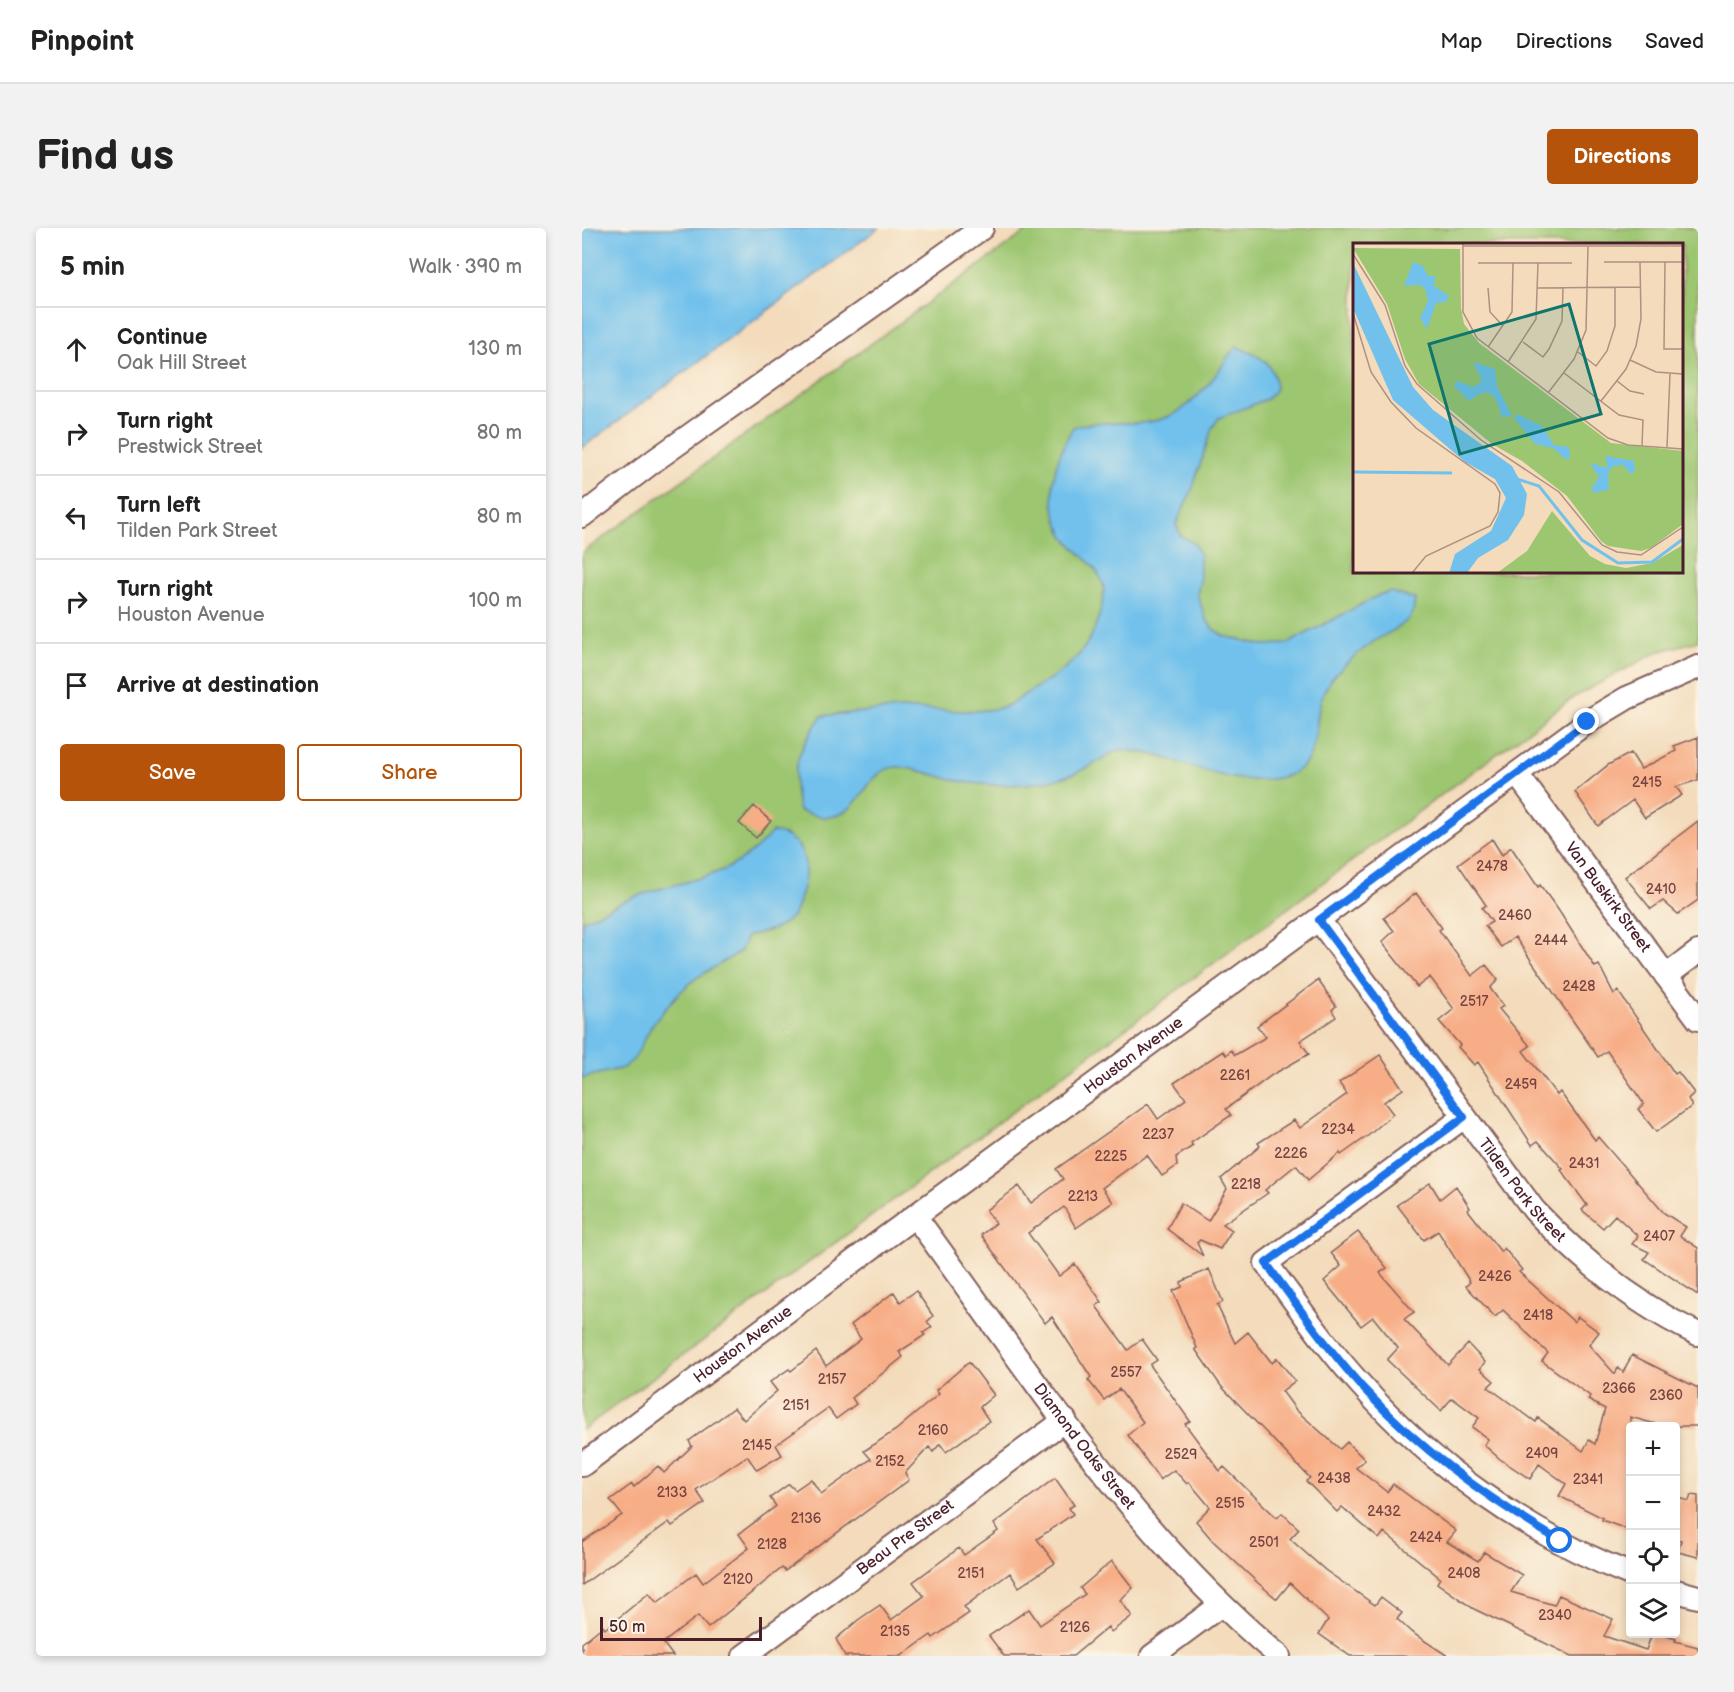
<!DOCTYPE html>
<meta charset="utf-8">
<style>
body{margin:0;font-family:"Balsamiq Sans",sans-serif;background:#f2f2f2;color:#222}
.controls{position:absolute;right:18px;bottom:18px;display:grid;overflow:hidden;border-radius:6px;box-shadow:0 3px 9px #0003}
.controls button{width:54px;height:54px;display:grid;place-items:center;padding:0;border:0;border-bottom:2px solid #e0e0e0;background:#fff;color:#222;font:30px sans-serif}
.scale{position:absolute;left:18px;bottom:15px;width:162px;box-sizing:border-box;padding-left:6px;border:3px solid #4a1f2b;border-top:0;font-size:16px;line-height:21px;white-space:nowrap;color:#4a1f2b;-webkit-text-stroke:4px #fcf5e5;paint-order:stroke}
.stop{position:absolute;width:18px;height:18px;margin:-14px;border:4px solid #1a73e8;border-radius:50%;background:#fff}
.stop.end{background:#1a73e8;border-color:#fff;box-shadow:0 2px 6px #0008}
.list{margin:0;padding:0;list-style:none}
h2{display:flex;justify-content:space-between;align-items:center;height:78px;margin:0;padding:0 24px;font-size:26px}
h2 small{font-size:20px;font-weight:400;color:#767676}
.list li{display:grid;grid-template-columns:39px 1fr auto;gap:18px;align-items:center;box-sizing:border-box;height:84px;padding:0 24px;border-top:2px solid #e0e0e0}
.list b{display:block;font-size:22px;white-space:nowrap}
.list p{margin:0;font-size:20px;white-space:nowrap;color:#767676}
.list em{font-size:20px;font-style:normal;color:#767676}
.actions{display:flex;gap:12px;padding:18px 24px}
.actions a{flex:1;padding:14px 0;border:2px solid #b45309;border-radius:6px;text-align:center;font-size:21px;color:#b45309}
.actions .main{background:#b45309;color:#fff}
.icon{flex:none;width:33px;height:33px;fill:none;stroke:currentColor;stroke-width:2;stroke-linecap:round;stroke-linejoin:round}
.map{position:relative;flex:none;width:1116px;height:1428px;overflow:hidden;border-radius:6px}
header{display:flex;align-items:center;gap:36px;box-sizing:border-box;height:84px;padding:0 30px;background:#fff;border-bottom:2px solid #e0e0e0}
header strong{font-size:28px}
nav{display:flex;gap:33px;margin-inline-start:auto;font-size:21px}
.intro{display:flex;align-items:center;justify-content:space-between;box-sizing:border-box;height:144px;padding:0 36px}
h1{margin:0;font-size:42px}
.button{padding:15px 27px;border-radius:6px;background:#b45309;color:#fff;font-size:21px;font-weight:700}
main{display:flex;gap:36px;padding:0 36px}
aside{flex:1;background:#fff;border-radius:6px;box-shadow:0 3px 9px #0003}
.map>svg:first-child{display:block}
</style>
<header>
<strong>Pinpoint</strong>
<nav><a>Map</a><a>Directions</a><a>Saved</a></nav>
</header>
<div class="intro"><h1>Find us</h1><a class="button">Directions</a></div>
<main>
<aside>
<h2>5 min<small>Walk · 390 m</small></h2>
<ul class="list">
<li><svg class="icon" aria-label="ahead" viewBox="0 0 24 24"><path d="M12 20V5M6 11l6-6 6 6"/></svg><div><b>Continue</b><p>Oak Hill Street</p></div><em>130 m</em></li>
<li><svg class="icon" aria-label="right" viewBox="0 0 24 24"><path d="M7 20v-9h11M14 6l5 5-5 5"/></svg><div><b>Turn right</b><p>Prestwick Street</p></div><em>80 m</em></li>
<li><svg class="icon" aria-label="left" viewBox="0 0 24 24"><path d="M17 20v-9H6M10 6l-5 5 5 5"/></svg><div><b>Turn left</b><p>Tilden Park Street</p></div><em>80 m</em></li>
<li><svg class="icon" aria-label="right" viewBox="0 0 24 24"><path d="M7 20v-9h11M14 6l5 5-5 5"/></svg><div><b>Turn right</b><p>Houston Avenue</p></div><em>100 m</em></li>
<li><svg class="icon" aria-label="arrive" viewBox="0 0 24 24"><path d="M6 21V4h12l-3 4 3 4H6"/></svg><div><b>Arrive at destination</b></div></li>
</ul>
<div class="actions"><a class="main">Save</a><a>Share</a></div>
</aside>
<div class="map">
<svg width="1116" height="1428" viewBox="0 0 1116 1428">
<rect width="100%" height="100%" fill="#fcf5e5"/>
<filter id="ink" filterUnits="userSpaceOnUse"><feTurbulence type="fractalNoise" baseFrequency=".0167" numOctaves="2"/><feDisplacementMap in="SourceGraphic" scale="12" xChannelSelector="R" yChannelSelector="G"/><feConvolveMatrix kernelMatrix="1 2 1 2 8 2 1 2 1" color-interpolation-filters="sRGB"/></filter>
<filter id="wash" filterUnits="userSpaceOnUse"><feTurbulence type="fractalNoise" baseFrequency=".008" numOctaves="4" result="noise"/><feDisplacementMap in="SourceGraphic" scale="24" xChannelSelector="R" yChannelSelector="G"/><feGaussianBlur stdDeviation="1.35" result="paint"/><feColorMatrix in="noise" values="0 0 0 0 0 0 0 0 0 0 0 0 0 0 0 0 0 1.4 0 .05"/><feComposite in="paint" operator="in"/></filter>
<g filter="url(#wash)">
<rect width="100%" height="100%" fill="#f3dbbb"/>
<path fill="#9dc671" stroke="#74724e" stroke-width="1.5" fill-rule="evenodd" d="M449,0H1116V413L1075,424L992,469L0,1202V325ZM772,16H1100V344H772Z"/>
<path fill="#71c1ec" stroke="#5e708c" stroke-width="1.5" d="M0,0H297L0,220Z
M655,119C678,128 693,134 694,161L685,171L637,190L630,200L610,262L594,296L599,308L613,316L618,328V355L615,366L624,391L631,401L642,408L680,417L705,416L797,367L808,364L833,371C832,375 832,381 831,385C824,398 803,406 791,414C776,425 755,442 745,458C726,488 747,537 700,549C643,563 596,525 541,522C530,522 515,535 505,540C494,545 479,551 466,553C437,558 405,558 376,553C359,550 330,538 314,539C281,542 280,590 244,589C235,589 225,585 217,583C207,541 216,521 240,488C270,485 301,481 331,481C360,481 389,486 418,480C427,479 437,470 445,465C481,443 505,430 517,388C519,379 524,367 521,357C515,335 493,325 482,307C461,272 472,232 491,199C524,189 560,203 592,186C610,176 626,158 638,141C644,132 646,126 655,119Z
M190,604C226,609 228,641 218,669C216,675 215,683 211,687C199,702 182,704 165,708L158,724L114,750L95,767L70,797L52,831L41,840L0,850V693C18,685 36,675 55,668C110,648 148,654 190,604Z"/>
<g id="blocks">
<path fill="#f7ae87" d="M1116,509V552L1094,559L1100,567L1063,590L1051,572L1016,598L993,564L1026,537L1049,525L1059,541L1094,523L1092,518Z
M172,578L189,593L174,610L157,595Z
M1116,593V672L1096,686L1081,673L1069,681L1043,649Z
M910,611L920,627L929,619L956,659L958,657L977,683L1013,739L1017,737L1032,766L1036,763L1093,846L1096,844L1112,865L1106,871L1110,878L1074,904L1056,881L1062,876L1025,823L1016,829L933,709L919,719L903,698L910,694L900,680L904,677L876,636Z
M834,665L860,700L857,702L890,748L904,737L916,752L908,760L921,778L917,781L948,818L941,823L975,867L978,864L1013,912L1016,909L1082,985L1104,999L1098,1008L1116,1020V1067L1062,1031L1067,1024L1050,1016L1056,1008L1033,987L1021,1000L1000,982L1005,977L979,942L981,941L956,913L950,917L896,834L892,837L876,819L878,817L857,793L872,781L848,749L835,759L800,714L812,703L802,690Z
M736,752L754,778L750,782L754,789L718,813L727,826L690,847L644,881L649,887L609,915L611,918L594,929L595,938L580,948L565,927L520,960L531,974L494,1000L482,979L446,1005L477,1048L493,1036L520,1074L514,1078L546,1122L560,1111L575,1132L568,1137L608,1193L603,1196L638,1243L642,1239L695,1290L700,1285L717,1301L708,1311L743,1342L793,1377L799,1369L820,1385L815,1391L829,1404L866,1428H768L737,1406L746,1392L708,1355L695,1371L676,1355L631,1313L614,1293L628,1279L607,1254L605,1256L592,1242L578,1252L546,1207L561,1194L537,1161L522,1172L506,1152L509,1149L470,1089L463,1095L399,1007L414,995L404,982L437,958L449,975L481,951L474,941L566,876L576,891L604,871L592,855L641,823L644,827L649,822L653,827L684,809L675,798Z
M798,827L821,861L802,874L811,886L787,907L759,927L758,925L726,952L714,937L683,962L686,965L641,996L650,1002L638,1021L618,1012L615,1015L621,1028L585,1001L599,975L626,993L645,961L639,951L678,918L676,915L712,892L718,900L765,866L757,855Z
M848,955L858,971L874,958L888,980L886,982L919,1024L922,1020L940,1042L937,1044L992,1094L996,1089L1017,1104L1007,1117L1033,1146L1036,1140L1041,1144L1050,1127L1116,1160V1198H1081L1048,1189V1292L1044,1301L1020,1292L1021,1290L977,1268L984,1256L957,1236L948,1251L918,1231L902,1217L906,1211L890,1199L897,1190L870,1170L859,1183L805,1132L816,1120L791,1089L779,1098L742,1053L759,1038L749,1025L776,1004L805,1040L798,1045L832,1084L822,1091L866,1137L886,1116L903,1134L898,1141L912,1153L906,1159L954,1194L956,1190L1001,1223L1007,1212L1013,1216L1023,1181L1006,1172L1008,1168L960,1133L966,1125L921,1082L913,1089L884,1058L888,1054L856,1003L842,1012L815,977Z
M627,1041L641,1074L635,1077L653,1115L666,1104L690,1135L695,1130L713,1153L700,1163L714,1182L758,1221L765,1214L783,1232L774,1240L805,1264L811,1256L874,1303L865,1314L896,1333L902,1324L940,1347L929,1364L972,1377L977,1367L1031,1391L1022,1408L1064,1422L1070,1406H1077L1094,1411L1093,1413L1116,1419V1428H990L892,1381L855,1355L858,1350L802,1304L797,1311L760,1279L755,1284L724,1253L728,1250L639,1158L613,1121L615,1120L591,1063L600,1059L599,1054Z
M334,1063L351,1088L345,1094L350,1099L341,1105L343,1107L317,1124L321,1129L270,1170L274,1176L254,1191L246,1180L194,1217L200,1227L175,1242L165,1228L114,1262L123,1275L90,1298L87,1294L0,1357V1314L40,1287L28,1272L50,1256L52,1259L76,1238L82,1245L110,1218L107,1213L152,1180L162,1192L195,1163L188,1154L207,1141L209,1143L234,1123L244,1138L279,1111L269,1097L312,1064L318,1074Z
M387,1134L412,1167L398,1179L407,1193L364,1224L358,1216L351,1224L347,1219L323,1245L327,1252L203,1343L200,1340L126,1400L116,1388L81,1415L91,1428H0V1415L21,1398L23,1401L67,1365L75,1375L114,1345L121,1355L167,1320L157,1306L194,1278L188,1270L207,1256L213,1262L229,1251L239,1266L289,1231L282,1223L314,1202L357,1166L354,1162Z
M473,1250L492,1277L487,1280L491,1286L455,1311L473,1335L437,1359L428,1345L382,1379L387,1385L351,1410L349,1407L319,1428H263L254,1411L276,1392L298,1377L309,1392L342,1368L331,1354L377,1320L382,1327L416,1303L412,1296Z
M1109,1267L1116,1268V1329L1096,1324L1099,1312L1094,1311V1282L1097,1270L1107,1273Z
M530,1333L551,1360L538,1372L550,1388L529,1404L526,1399L491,1428H422L407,1408L447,1381L458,1397L503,1366L498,1360Z"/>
</g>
</g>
<g filter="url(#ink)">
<use href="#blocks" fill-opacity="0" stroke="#85615d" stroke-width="1.5"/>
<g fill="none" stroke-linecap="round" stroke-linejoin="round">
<g stroke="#85615d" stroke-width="26">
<g id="street">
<path d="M0,288L73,232L400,0"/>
<path id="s1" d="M935,546L1116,791"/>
<path id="s2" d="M737,692L952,982C1000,1033 1053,1076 1116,1106"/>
<path d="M1084,748L1116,724"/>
<path d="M882,889L684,1035C715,1076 744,1119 779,1157C850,1238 947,1307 1048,1346"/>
<path id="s3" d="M333,988C446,1141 549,1305 697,1428"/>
<path id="s4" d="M0,1237L292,1018L1005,494L1045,470L1116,439"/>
<path d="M1094,1363L1116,1369"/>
<path id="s5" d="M162,1428L483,1192"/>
<path d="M570,1428L639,1377"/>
</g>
</g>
<use href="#street" stroke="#fff" stroke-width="22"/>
</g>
</g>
<g fill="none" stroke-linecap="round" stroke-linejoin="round" filter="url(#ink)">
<path stroke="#1a73e8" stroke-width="8" d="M978,1313C905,1270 838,1222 780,1159C745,1120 715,1077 684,1035L882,889L737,692L1005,494"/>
</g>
<g text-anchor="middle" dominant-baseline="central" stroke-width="4.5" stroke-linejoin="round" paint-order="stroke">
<g font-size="14" fill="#754342">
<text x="1065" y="554">2415</text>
<text x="910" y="638">2478</text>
<text x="1079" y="661">2410</text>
<text x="933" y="687">2460</text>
<text x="969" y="712">2444</text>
<text x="997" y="758">2428</text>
<text x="892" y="773">2517</text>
<text x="653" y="847">2261</text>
<text x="939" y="856">2459</text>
<text x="756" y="901">2234</text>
<text x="576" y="906">2237</text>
<text x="709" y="925">2226</text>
<text x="529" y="928">2225</text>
<text x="1002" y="935">2431</text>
<text x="664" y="956">2218</text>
<text x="501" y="968">2213</text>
<text x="1077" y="1008">2407</text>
<text x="913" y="1048">2426</text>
<text x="956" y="1087">2418</text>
<text x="544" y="1144">2557</text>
<text x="250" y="1151">2157</text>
<text x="1037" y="1160">2366</text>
<text x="1084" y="1167">2360</text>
<text x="214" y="1177">2151</text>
<text x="351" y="1202">2160</text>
<text x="175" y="1217">2145</text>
<text x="960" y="1225">2409</text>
<text x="599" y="1226">2529</text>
<text x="308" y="1233">2152</text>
<text x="752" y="1250">2438</text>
<text x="1006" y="1251">2341</text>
<text x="90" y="1264">2133</text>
<text x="648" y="1275">2515</text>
<text x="802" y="1283">2432</text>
<text x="224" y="1290">2136</text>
<text x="844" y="1309">2424</text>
<text x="682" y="1314">2501</text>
<text x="190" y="1316">2128</text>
<text x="389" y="1345">2151</text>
<text x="882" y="1345">2408</text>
<text x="156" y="1351">2120</text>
<text x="973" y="1387">2340</text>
<text x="493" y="1399">2126</text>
<text x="313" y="1403">2135</text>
</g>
<g font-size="16" fill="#4a1f2b" stroke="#fcf5e5">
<text stroke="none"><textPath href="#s1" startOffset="153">Van Buskirk Street</textPath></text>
<text stroke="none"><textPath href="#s4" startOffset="687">Houston Avenue</textPath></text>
<text stroke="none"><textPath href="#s2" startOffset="338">Tilden Park Street</textPath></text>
<text stroke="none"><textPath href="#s4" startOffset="201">Houston Avenue</textPath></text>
<text stroke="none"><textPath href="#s3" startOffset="286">Diamond Oaks Street</textPath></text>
<text stroke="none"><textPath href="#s5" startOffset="200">Beau Pre Street</textPath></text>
</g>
</g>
<g transform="translate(771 15)">
<rect width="330" height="330" fill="#f3dbbb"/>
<path d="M0,5L107,6L108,65L111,81L126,100L258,200L330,208V281L298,305L288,308L255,303L248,298L214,253L169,218L139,201L66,141L52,116L34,61ZM199,268L237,313L252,321L273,325L299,320L330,302V330H144L174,308Z" fill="#9dc671"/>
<path d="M60,19L70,23L75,33H82L81,43L96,53L93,59L83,60L74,86L67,75L75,58L72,46L67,42L51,43ZM0,20L60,144L80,167L159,223L174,251L171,272L155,297L125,315L114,330H96L102,311L138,288L153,255L142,236L112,219L40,157L0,65ZM120,119L142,126L144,143L159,173L149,174L143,156L136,150H128L116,158L101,143L104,138L120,144L129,138ZM164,171L189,183L201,202L216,204L217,215L212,216L200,205L182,201L161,175ZM252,213L281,218L282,228L278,231L270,222L260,223L255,231L256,246L242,250L238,246L246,234L237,220L255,225Z" fill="#71c1ec"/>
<path fill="none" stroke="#71c1ec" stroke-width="3" d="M0,229L99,230M164,236L186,243L229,297L265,320L299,319L330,296"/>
<path fill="none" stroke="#af9081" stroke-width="1.5" d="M110,0V69L124,95L255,195L275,202L330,206M110,3H330M0,11L32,62L52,123L64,141L128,197L206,249L249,302L264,309L288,312L330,284M251,19H330M312,19L311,106H330M125,20H219M135,45L137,69L150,83M185,45L287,44M0,70L18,129L38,159L63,185L142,241L147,250L145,269L137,283L73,313L59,330M170,99L190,114L196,106L209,78L210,45M135,104L159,69L160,20M225,109L243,123L254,108L262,83V44M277,117L303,129L330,131M155,119L183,76L185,20M211,130L266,172L290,177L289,203M264,138L277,148L291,151M195,150L221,116L233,87L235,3M248,158L273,126L283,103L288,76L287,19M314,204L317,131"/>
<path fill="#0f766e" fill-opacity="0.15" stroke="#0f766e" stroke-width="3" d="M216,61L248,171L107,211L76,101Z"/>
<rect width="330" height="330" fill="none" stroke="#4a1f2b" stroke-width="3"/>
</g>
</svg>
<div class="controls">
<button>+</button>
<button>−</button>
<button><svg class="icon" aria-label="locate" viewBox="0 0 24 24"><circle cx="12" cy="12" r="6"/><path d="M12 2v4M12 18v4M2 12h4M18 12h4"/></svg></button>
<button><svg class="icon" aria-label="layers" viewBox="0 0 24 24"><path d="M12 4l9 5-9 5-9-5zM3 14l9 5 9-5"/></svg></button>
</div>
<div class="scale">50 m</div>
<div class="stop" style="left:978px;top:1313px"></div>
<div class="stop end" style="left:1005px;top:494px"></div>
</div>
</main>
